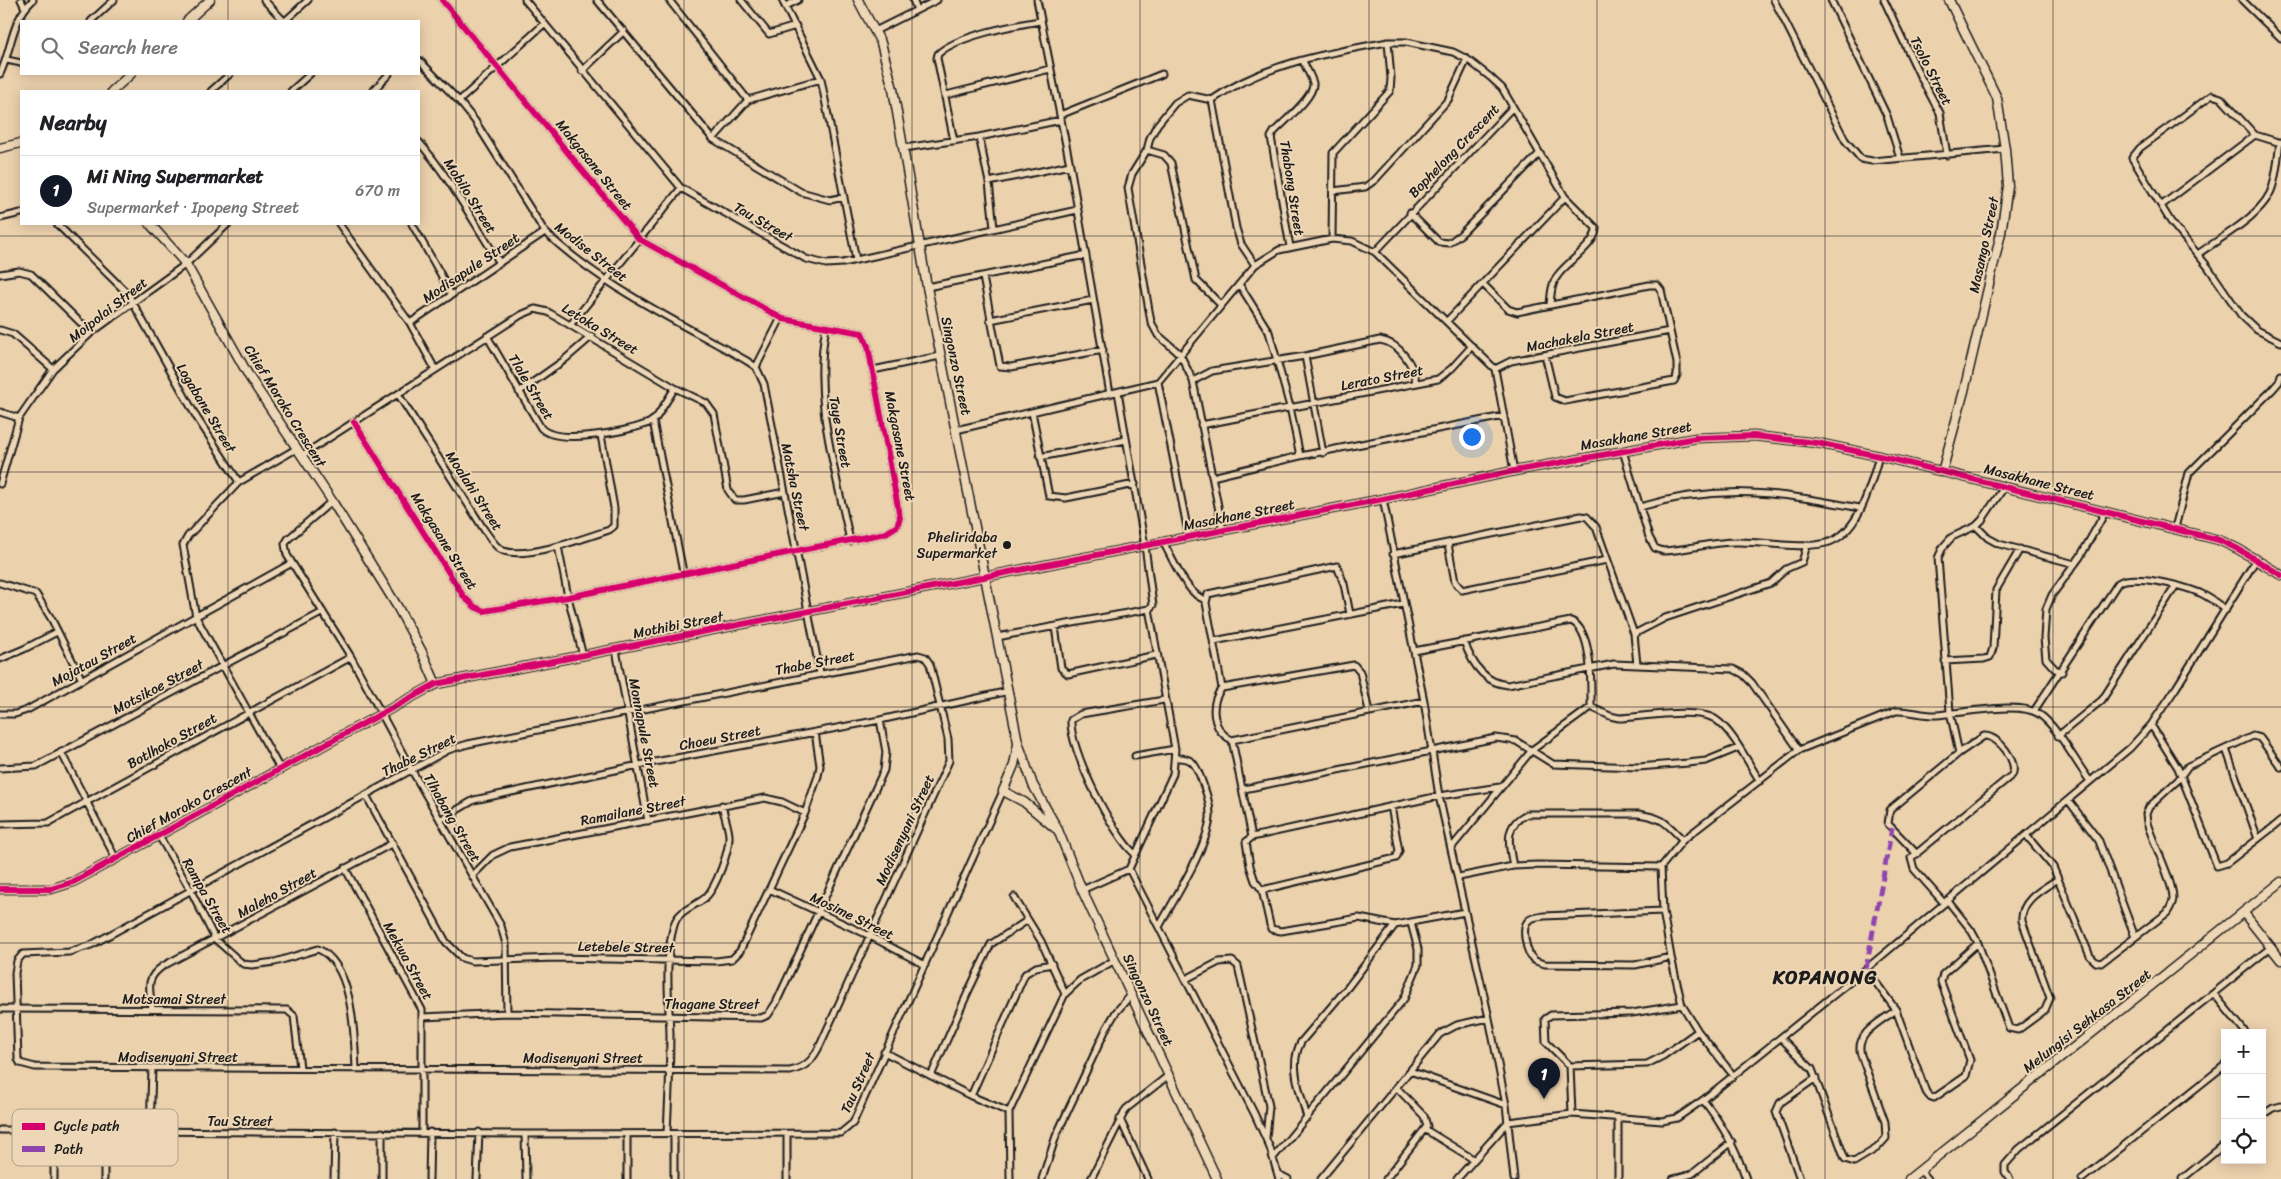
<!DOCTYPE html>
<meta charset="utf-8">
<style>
body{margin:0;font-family:Sriracha,sans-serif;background:#f2f2f2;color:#202124}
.controls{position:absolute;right:15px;bottom:15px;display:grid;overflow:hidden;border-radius:0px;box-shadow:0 2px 12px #0003}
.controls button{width:45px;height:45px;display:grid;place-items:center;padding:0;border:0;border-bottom:1px solid #e0e0e0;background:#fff;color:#202124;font:25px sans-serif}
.you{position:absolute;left:1471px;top:436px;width:18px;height:18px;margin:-12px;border:4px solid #fff;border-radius:50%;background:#1a73e8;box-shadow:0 0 0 8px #1a73e833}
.badge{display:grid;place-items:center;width:32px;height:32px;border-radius:50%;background:#111827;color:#fff;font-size:16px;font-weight:700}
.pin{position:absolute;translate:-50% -41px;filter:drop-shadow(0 1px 2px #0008)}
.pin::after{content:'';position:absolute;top:26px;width:18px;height:15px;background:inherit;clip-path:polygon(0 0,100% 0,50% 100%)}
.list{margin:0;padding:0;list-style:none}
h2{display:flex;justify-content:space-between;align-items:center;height:65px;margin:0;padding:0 20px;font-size:21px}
h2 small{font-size:16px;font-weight:400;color:#757577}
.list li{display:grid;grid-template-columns:32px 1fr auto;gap:15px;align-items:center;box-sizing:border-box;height:70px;padding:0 20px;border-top:1px solid #e0e0e0}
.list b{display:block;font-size:19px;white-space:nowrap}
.list p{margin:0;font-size:16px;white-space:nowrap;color:#757577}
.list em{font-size:16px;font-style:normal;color:#757577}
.icon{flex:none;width:28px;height:28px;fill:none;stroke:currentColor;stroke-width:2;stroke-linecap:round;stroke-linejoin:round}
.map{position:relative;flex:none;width:2281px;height:1179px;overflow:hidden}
.search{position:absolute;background:#fff;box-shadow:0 2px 12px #0003;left:20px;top:20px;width:400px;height:55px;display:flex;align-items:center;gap:12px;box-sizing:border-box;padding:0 18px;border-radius:0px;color:#757577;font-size:19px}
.panel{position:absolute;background:#fff;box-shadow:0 2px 12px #0003;left:20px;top:90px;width:400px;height:135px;border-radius:0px}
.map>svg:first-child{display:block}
</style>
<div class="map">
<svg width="2281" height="1179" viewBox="0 0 2281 1179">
<rect width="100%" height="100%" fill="#ecd1ad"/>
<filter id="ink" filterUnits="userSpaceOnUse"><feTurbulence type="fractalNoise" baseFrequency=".02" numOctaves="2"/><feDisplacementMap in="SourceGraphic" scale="10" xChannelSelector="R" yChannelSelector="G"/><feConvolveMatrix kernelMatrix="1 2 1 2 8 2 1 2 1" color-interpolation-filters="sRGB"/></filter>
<g filter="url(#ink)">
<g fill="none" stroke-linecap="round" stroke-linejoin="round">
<g stroke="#1c1c1c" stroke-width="9">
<path id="street" d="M21,0L25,8
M264,0L284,21
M525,0L681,188L806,259L826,264L843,263L1077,210
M597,0L713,139L801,192L830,200L844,197
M669,0L748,100
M741,0L769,34L796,26
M782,0L821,79L856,260
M913,0L917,10
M1037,0L1070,165L1110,394
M1774,0L1845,140L1861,159L1872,161L2005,149
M1831,0L1887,116L1900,158
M1884,0L1920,76L1940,113L1947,155
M2242,0L2281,38
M786,6L798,0
M91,21L114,0
M285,21L308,0
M875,31L937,0
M7,60L21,63
M419,60L459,101L475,121L545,232C603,287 677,321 747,361L756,367L764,384L820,673
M582,71L624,31
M0,74C12,49 11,20 33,0
M211,91L230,74
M291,91L310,74
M373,91L389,74
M946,95L1050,69
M1212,100C1263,64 1327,53 1388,42H1406L1453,52L1467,59L1490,77L1502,88L1513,107L1565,197L1596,228C1597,244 1567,262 1558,275C1551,284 1551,295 1550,305
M1212,100L1188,95L1175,103L1157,125L1150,138L1147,150L1132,174L1128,188L1151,322L1158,335L1180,354L1193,381L1223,531
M1212,100L1236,228L1241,244L1255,265
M459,101L544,24
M1060,115L1162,74
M979,137L989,182L994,228
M713,139L748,100L821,79
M954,141L937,58L938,54C956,36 1015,25 1040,21
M419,142C451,179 473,222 500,263
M2281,143L2255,135L2221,98L2212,95L2140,148L2132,158L2171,222L2208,267L2241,315L2257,330L2281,342
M904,148L979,137L1061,120
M1147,150L1164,155L1171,163L1196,280L1221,305
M989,182L1070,165
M1333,191L1365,187L1375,180L1448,100L1467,59
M2162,205L2255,135
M1410,213L1439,242L1449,243L1461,234L1539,154
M0,218L21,213
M57,224L128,294L197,418L239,482
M339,224L410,323L435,369
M412,224L440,273L451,295
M1332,239L1333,153L1390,91L1391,78L1388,42
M1290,247L1271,137L1274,132C1283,122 1315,97 1313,83C1311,76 1306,68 1303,61
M1375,252L1513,107
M2198,254C2221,237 2266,214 2273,185C2277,171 2278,156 2280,142
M0,274L19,271L31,274L91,333
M983,277L1000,366L1011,367L1103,350
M1239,284L1269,332L1290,407L1300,456
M1483,284L1508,309L1517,312L1649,285H1657L1661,290L1677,363V375L1674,381L1565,401L1555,397L1545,355
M927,287L1086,255
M990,320L1093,300
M1447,321L1565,197
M410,323L545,232
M571,324L681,188
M826,327C812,398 836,471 850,541
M0,330L13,334L53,369
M487,336L541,428C558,446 627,431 649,423L656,418L675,388
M1305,356L1323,453
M756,367L781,318
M1495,369L1511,361L1670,331
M873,370L940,356
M1193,381L1212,371L1305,356L1380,340C1400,343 1414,365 1416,383
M1158,382L1189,537
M519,392L563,361L592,336
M398,394L483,528C489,536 495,548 504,551C528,559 585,538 609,530L614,526V508L601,435
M0,412L19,418
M1032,412L1049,496L1066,498L1135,484
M653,421L683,572
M354,422L464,597L475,607L484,611L568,597L886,533L897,526L900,518L868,346L862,333L783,319L639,239L442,0
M1201,425L1438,379L1452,368L1472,346
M956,430L1158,382L1255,265L1279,250L1332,239L1352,241L1375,252L1495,369L1514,471
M1623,451L1649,537L1655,548L1663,551C1688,550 1711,542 1735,542C1764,541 1797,550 1826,543C1859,535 1871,484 1879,456
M301,456L521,315L535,309L548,312L675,388L706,403L714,414L728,490L735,500H744L785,492
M1040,457L1126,440
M1212,477L1300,456L1504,416
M0,484L19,418L53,369L91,333L186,264L228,224
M1383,499L1424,701L1439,796L1489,1018L1506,1105L1514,1179
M332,501L288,539L285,544L287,555L351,657L411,769L501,926L506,944L507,1013
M1640,507C1721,483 1780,493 1860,508
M1976,526L1988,538L1999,544L2075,564
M2175,528L2189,473L2272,390L2279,382L2281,375
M1163,542C1173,559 1187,596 1206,600
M1448,544L1455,582L1462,590L1607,560
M558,546L568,597L583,656
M1393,554L1581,516L1587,517L1596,527L1634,634L1637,665
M0,583L36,594L52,620L82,680
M1350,614L1344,584L1337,566L1208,594L1206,603L1222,688C1209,704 1212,731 1232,740L1424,701
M1055,627L1061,668L1068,674L1156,655
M1634,634L1665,618L1771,583L1786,569L1802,562L1807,545
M997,637L1149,609L1153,605L1145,546L1118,392
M1214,641L1403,604
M1464,641C1471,662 1483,683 1508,685L1614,664L1733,669L1743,674L1752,683L1799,750
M616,650L648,821
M1414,651L1571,621C1593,630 1591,686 1591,707
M918,655L925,657L930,664L948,739L949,761L821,1043C814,1058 808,1067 790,1071L35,1067L20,1063L18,1059L15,973L17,961L23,954L69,952L91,945L448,750L468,744Z
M0,659L24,649L57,632
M1945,661L1984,659L1990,657L1993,648L1996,590L2020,549
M2062,672L2055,669L2046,659L2044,638L2046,609L2052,595L2080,557L2106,511
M1222,688L1354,665L1360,672L1369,711
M1591,707L1610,716L1619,718C1642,717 1696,707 1715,719C1734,732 1747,762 1760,781
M2034,711L2118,583C2133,573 2183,586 2200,593C2209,597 2218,604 2226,610
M0,714H15L27,710L290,564
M2151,725L2178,768L2217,866L2227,863L2281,821
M2058,736L2102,700L2175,587
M1232,740L1252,837L1246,842L1250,866L1255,881L1262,890L1271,929L1281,931L1359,918L1395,925
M2226,749L2258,839
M61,752L116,859
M1959,753L1950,712L1938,558L1943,547L1952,537L1976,526L1982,520L2005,486
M1135,756L1175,749
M0,768L36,766L323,612
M280,769L196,617L183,545L188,536L239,482L296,449
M1244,789L1496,738L1516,741L1553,764L1638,767L1688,763L1706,761L1738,748
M366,795L446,942L462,958L472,961L554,958L716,961L732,959L740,951L805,813L818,776L820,766L815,732
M2068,800L2099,841L2135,937
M440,820L474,800L639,765L880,720L1009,691
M0,824L48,823L351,657
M2026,835L2053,867L2090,956L2096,962L2101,963L2167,913C2170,908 2173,904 2173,898C2173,881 2153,842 2147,823L2146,814L2149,807L2178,780L2188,766L2253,736L2260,738L2281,767
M159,836L190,889L215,939L243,964L252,965L275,962L318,949C354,965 354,1035 356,1068
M1252,837L1439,796L1500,787
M1452,847L1532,750L1591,707
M1135,854C1113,836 1069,749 1071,720L1081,714L1164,700
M1917,854L1888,824L1890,810L1959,753L1984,736C1998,735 2019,762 2012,775L1911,858L1914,869L1944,903
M1513,866C1509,846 1503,825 1527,814H1638C1664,818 1665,822 1683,840
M345,868L422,1010V1132
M1129,869L1254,1113L1270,1148L1279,1179
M473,875L493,855L510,847L765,798L782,802L805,813
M1459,877L1513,866L1537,865L1661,867
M769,889L870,936L925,965
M1082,890L1129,869L1173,774L1175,749L1149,609
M1262,890L1396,858L1399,851L1391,806
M1014,897L1041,941L1065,994
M1947,900L1971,930L1978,943L2009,1028L2018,1030L2045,1010L2050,998L2022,921C2020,900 2043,889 2058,879
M1663,911L1544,916C1539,917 1531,917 1528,921C1521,928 1526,953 1534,960C1537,962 1541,963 1545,964L1635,965L1671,957
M1159,927C1174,899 1207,848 1210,818C1211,804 1205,789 1200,776C1195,763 1191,757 1176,758
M1866,969L1896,1010L1926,1092L1929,1096L1934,1098L1966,1076L1970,1060L1941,982L1943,974L1978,943
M1186,979L1219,962L1232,961L1238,966L1269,1106L1266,1138
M2214,994L2246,1033
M1682,1005L1632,1013L1551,1015L1545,1019L1546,1042L1570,1066L1647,1064L1663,1056L1698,1031
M0,1009L287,1010L294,1016L300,1068
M152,1009C150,989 144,979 163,966L393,843
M423,1017L507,1013L761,1018L768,1015L776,1003L884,770L886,752L880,720
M1781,1038L1812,1069L1845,1159L1854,1162L1877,1148L1886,1138L1885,1122L1861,1055C1854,1033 1882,1021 1896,1010
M884,1052L971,1096L1009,1112
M1570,1066L1572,1114
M1410,1071L1506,1105
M1733,1075L1698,1031L1682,1005L1671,957L1663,911L1661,867L1683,840L1799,750L1896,711C1910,710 1923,716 1937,715C1960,713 2020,701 2039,714C2059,728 2075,762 2090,781
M931,1076L968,992L991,944L1028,920
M971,1096L1025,974L1036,967L1052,964
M1703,1100C1723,1125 1736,1149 1746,1179
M2262,1115L2273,1108L2281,1106
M1307,1118C1301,1093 1288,1066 1301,1042L1348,987L1395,925L1465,912
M1120,1119L1148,1179
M1618,1119V1179
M0,1130L525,1134L841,1133L853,1123L863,1101L1003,791
M1426,1130L1473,1159
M54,1131V1179
M104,1131V1179
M150,1132L152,1068
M667,1133C669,1100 670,1068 670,1035C669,999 664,959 674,925C678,910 694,907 705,898C716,888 730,850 729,835C728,825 724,815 722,805
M525,1134L526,1179
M674,1134V1179
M1273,1158L1404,999L1418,965V949L1411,923
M1920,1170L1928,1179
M1278,1174L1288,1179
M334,1179L335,1132
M382,1179V1132
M429,1179L430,1132
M477,1179L479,1132
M627,1179V1134
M787,1179V1134
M1010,1179L1009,1112L1065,994L1080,980L1115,960
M1042,1179L1056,1136L1107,1027L1116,1012L1131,995
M1091,1179L1126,1109L1169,1075
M1321,1179L1440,1034L1457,1025L1489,1018
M1386,1179L1427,1126L1424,1116L1397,1088
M1457,1179L1508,1122L1572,1114L1662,1121L1677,1118L1703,1100L1866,969L2130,748L2151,725L2176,688L2256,560
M1673,1179L1692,1174L1732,1142
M1800,1179L1776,1112L1780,1103L1816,1078
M2010,1179L2005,1172V1165L2019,1149L2270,948
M2082,1179L2225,1065
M2182,1179L2225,1144"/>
</g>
<g stroke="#1c1c1c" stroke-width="11">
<path id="secondary" d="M858,0L881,43L893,89L927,287L1018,742L1033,785L1058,830L1082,890L1217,1179
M187,21L210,0
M112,91L131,74
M0,148L21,143
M150,224L186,264L250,378L332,501L397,606L422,652L436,684
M1942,472L1964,391L2001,233L2008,186L2005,149L1997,98L1949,0
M1018,744L1014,765L1003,791L1024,802L1055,828
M0,889H51L73,882L436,684L1383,499L1514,471L1696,438L1754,436L1817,443L1879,456L2219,540L2238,549L2281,575
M2243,912L2281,960
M1909,1179L2281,882"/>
</g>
<use href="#street" stroke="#eed7b6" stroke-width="5"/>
<use href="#secondary" stroke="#eed7b6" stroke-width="8"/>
<path stroke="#8e44ad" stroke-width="5" stroke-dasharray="10 5" stroke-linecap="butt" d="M1866,969L1892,828"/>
<g stroke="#eed7b6" stroke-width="9">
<path id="cycleway" d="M354,422L464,597L475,607L484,611L568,597L886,533L897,526L900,518L868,346L862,333L783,319L639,239L442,0
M0,889H51L73,882L436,684L1383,499L1514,471L1696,438L1754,436L1817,443L1879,456L2219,540L2238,549L2281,575"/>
</g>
<use href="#cycleway" stroke="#d6006c" stroke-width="6"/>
</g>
</g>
<path fill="none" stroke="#1c1c1c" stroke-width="1" stroke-opacity="0.55" d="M228,0V21M456,0V1179M684,0V1179M912,0V1179M1140,0V1179M1369,0V1179M1597,0V1179M1825,0V1179M2053,0V1179M228,74V91M228,224V1179M0,236H2281M0,472H2281M0,707H2281M0,943H2281"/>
<circle fill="#1c1c1c" stroke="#eed7b6" stroke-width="2" cx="1007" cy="545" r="5"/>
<g text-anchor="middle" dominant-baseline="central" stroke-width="4" stroke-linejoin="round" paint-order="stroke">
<g font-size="14" fill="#1c1c1c" stroke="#eed7b6">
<text transform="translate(1931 71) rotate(63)">Tsolo Street</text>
<text transform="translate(1454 151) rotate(-46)">Bophelong Crescent</text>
<text transform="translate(594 165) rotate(51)">Makgasane Street</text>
<text transform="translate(1292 188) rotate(81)">Thabong Street</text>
<text transform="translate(470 196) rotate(58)">Mobilo Street</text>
<text transform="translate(763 222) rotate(30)">Tau Street</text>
<text transform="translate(1984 245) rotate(-78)">Masango Street</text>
<text transform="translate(591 252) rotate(38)">Modise Street</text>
<text transform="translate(471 268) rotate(-34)">Modisapule Street</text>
<text transform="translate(108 310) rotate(-38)">Moipolai Street</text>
<text transform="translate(600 329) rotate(31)">Letoka Street</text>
<text transform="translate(1580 337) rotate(-11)">Machakela Street</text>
<text transform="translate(956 366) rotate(78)">Singonzo Street</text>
<text transform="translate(1382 378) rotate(-11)">Lerato Street</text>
<text transform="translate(531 387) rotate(59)">Tlale Street</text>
<text transform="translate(285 406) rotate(58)">Chief Moroko Crescent</text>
<text transform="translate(206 408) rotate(59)">Logabane Street</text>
<text transform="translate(840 432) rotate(80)">Taye Street</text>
<text transform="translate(1636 436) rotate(-10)">Masakhane Street</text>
<text transform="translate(900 446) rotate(79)">Makgasane Street</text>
<text transform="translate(2039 482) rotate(14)">Masakhane Street</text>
<text transform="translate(795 487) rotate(78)">Matsha Street</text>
<text transform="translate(474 491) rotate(57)">Moalahi Street</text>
<text transform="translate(1239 515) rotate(-11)">Masakhane Street</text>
<text transform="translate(444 541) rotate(58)">Makgasane Street</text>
<text transform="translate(678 625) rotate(-11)">Mothibi Street</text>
<text transform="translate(94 660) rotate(-29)">Mojatau Street</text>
<text transform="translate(815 663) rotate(-11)">Thabe Street</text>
<text transform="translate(158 687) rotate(-28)">Motsikoe Street</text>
<text transform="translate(644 733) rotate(79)">Monnapule Street</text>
<text transform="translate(720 738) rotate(-11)">Choeu Street</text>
<text transform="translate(172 741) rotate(-29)">Botlhoko Street</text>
<text transform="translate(419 755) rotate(-26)">Thabe Street</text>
<text transform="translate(189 805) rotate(-29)">Chief Moroko Crescent</text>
<text transform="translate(633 811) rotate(-11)">Ramailane Street</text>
<text transform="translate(452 818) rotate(60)">Tlhabang Street</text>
<text transform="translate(905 830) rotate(-65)">Modisenyani Street</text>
<text transform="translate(277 893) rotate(-29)">Maleho Street</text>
<text transform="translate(207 896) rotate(60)">Rampa Street</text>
<text transform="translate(852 916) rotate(26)">Mosime Street</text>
<text transform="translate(626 947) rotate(1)">Letebele Street</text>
<text transform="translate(408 961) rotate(61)">Mekwa Street</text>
<text x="174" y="999">Motsamai Street</text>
<text transform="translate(1148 1000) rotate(65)">Singonzo Street</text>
<text x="712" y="1004">Thagane Street</text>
<text transform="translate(2087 1021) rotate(-38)">Melungisi Sehkasa Street</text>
<text x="178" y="1057">Modisenyani Street</text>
<text x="583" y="1058">Modisenyani Street</text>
<text transform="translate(858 1083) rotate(-66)">Tau Street</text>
<text x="240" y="1121">Tau Street</text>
</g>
<g font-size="14" fill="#1c1c1c" stroke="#eed7b6" text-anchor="end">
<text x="997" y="537">Pheliridaba<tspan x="997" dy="16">Supermarket</tspan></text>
</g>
<g font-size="19" font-weight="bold" letter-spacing="1" fill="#1c1c1c" stroke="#eed7b6">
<text x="1825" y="977">KOPANONG</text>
</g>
</g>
<rect x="12" y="1109" width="166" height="57" rx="8" fill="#eed7b6" stroke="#af9f88" stroke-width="1"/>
<rect x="22" y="1123" width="23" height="7" fill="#d6006c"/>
<rect x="22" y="1146" width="23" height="6" fill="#8e44ad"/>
<g font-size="14" fill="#1c1c1c">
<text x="54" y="1131">Cycle path</text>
<text x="54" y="1154">Path</text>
</g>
</svg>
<div class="controls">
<button>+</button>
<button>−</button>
<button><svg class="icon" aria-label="locate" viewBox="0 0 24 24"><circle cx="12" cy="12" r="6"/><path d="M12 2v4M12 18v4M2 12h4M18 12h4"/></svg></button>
</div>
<div class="you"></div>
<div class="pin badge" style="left:1544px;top:1099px">1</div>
<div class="search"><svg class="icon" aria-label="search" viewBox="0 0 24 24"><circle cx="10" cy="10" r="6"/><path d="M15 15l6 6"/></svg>Search here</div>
<section class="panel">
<h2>Nearby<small></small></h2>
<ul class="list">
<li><span class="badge">1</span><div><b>Mi Ning Supermarket</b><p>Supermarket · Ipopeng Street</p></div><em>670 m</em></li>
</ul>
</section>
</div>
